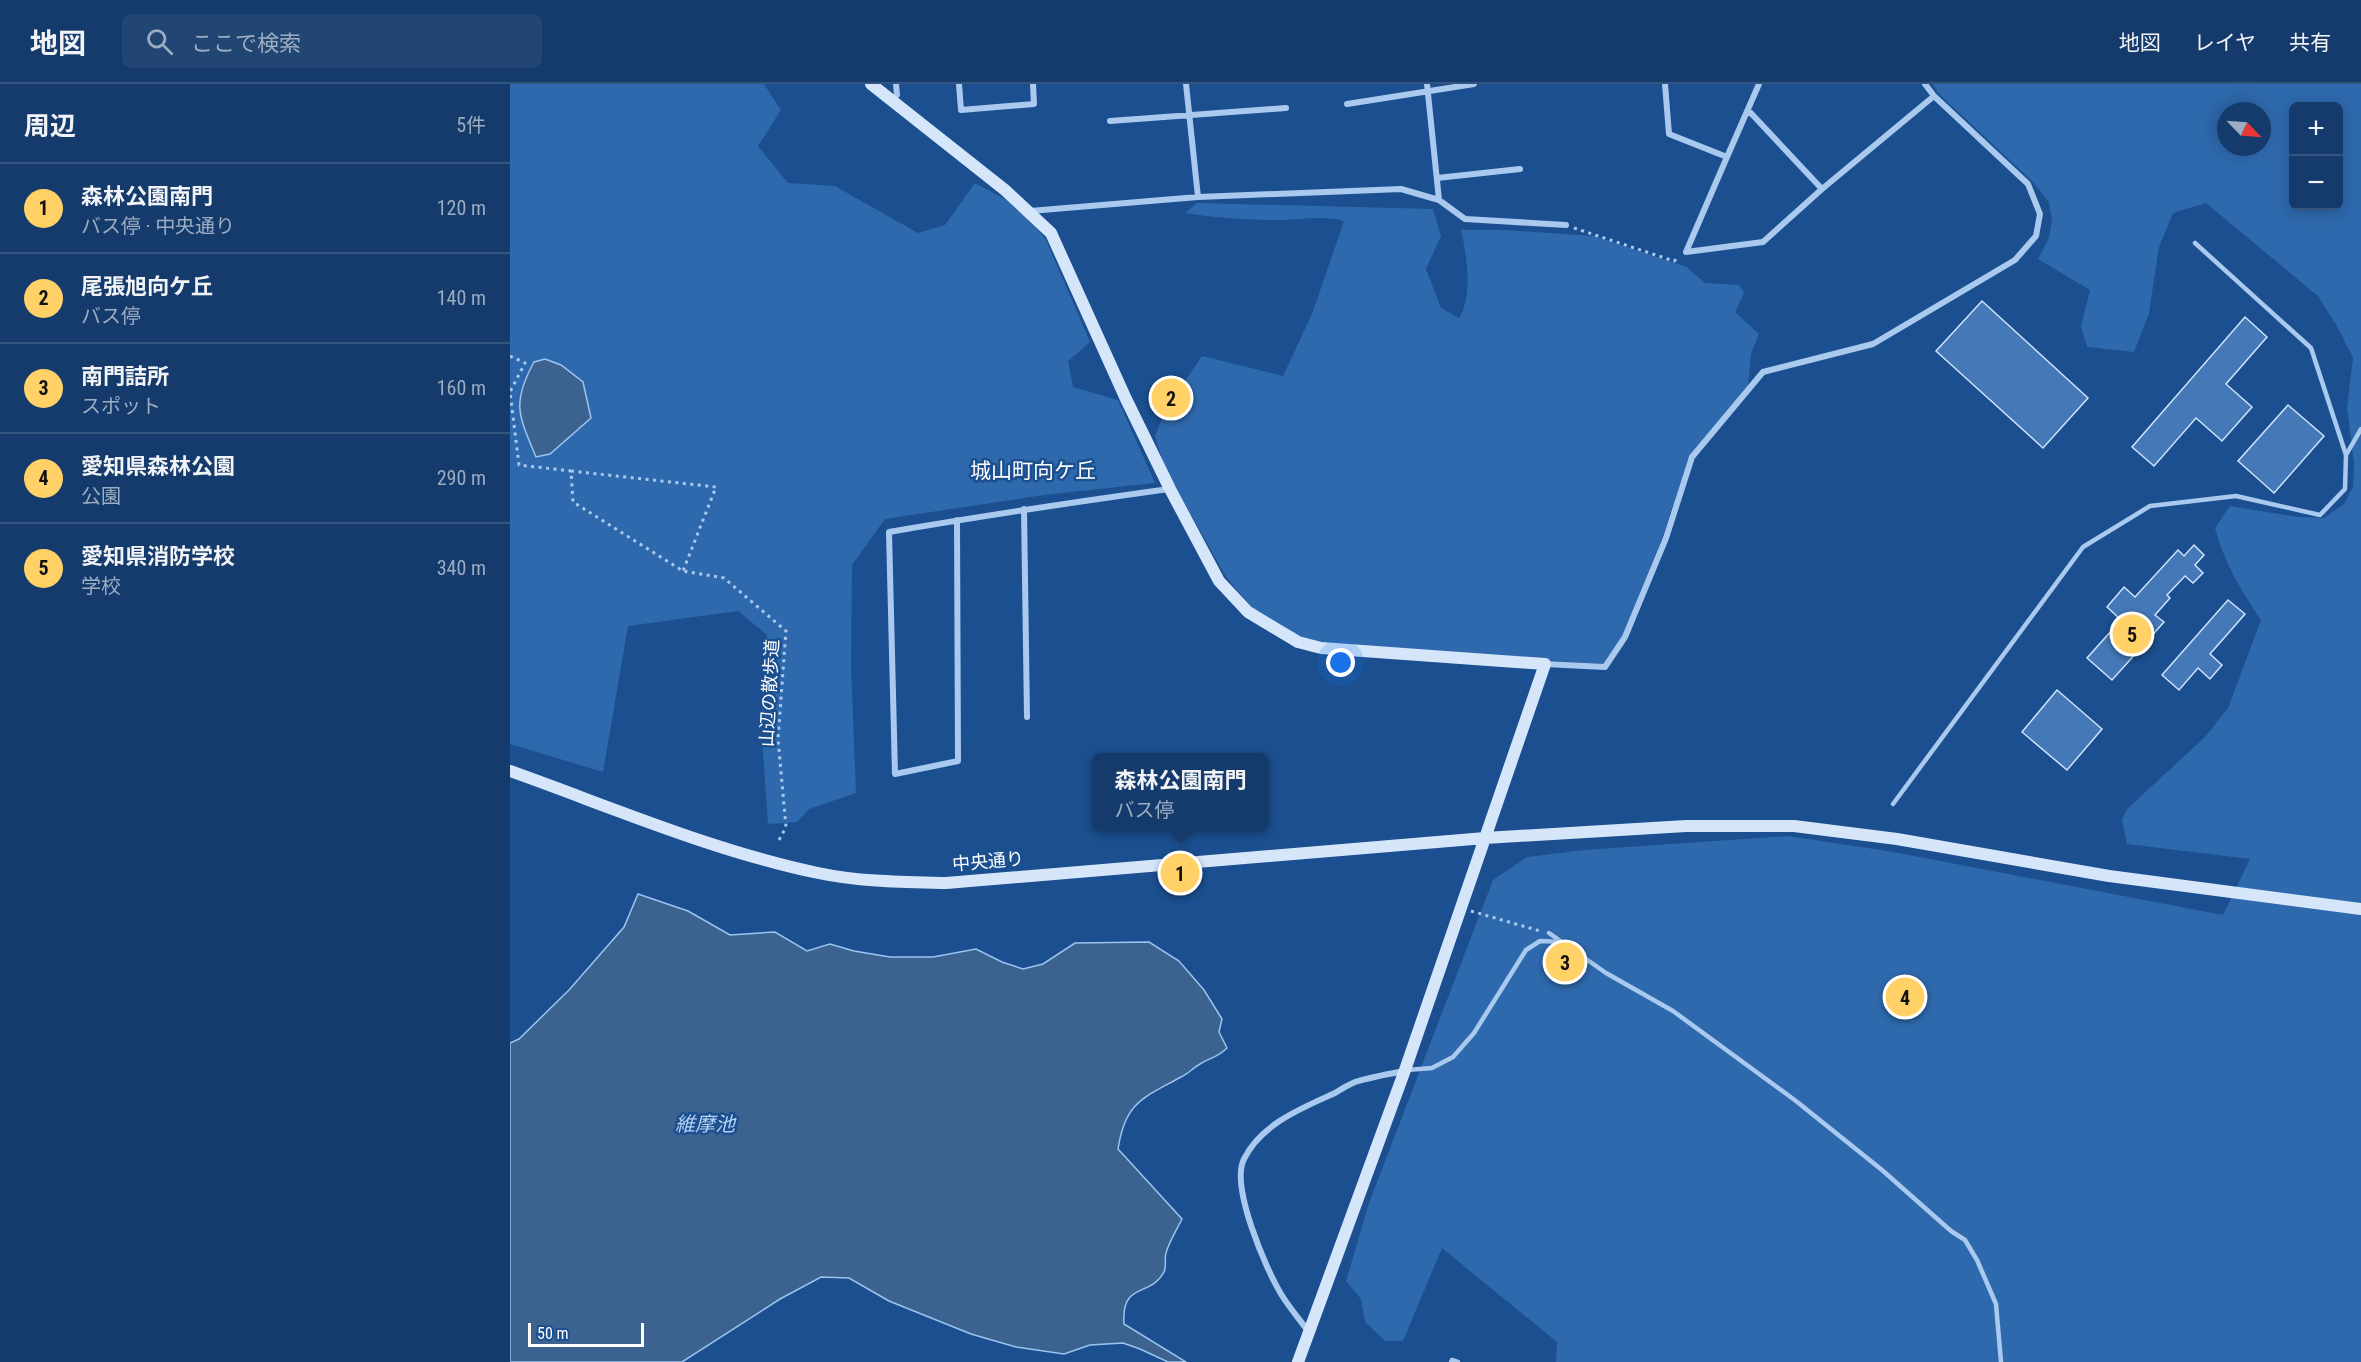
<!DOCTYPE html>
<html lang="ja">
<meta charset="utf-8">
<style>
body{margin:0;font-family:"Roboto Condensed","Noto Sans JP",sans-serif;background:#214673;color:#f1f3f6}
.controls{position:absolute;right:18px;top:18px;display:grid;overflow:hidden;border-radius:9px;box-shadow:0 3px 15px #0003}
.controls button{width:54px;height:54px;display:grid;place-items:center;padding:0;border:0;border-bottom:2px solid #33557e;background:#143b6b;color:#f1f3f6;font:30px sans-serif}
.compass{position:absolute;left:1707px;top:18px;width:54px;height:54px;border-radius:50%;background:#143b6b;box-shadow:0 3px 15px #0003;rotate:115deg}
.scale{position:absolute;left:18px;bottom:15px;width:116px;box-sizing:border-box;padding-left:6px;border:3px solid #fff;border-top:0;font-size:16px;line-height:21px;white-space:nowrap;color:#fff;-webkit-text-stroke:4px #1b4f8f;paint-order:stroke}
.you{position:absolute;left:831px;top:579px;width:21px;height:21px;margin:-15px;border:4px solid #fff;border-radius:50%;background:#1a73e8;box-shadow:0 0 0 9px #1a73e833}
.badge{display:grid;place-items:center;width:39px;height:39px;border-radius:50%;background:#ffd166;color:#111;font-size:20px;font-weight:700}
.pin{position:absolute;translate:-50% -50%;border:3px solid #fff;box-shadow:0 2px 6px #0006}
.popup{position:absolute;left:582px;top:669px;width:177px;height:78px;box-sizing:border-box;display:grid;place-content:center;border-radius:9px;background:#143b6b;filter:drop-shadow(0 2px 4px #0005);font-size:20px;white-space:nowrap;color:#9dadc1}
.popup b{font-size:22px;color:#f1f3f6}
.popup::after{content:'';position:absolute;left:50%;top:100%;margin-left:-12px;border:12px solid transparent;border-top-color:#143b6b}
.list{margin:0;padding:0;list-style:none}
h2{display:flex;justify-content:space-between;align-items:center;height:78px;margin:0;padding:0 24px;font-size:26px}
h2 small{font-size:20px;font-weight:400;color:#9dadc1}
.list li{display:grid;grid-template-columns:39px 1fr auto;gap:18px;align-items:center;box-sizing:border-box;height:90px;padding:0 24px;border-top:2px solid #33557e}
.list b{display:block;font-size:22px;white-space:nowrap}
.list p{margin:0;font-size:20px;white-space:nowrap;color:#9dadc1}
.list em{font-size:20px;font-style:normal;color:#9dadc1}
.icon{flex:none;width:33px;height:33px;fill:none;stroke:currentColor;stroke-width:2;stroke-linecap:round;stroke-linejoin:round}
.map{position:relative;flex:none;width:1851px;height:1278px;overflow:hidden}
header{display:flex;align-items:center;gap:36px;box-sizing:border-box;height:84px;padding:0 30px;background:#143b6b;border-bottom:2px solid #33557e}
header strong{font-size:28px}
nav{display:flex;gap:33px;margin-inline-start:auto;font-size:21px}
.search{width:420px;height:54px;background:#214673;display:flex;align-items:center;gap:15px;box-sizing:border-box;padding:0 21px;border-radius:9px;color:#9dadc1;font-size:22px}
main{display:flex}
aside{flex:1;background:#143b6b}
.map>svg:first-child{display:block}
</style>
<header>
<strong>地図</strong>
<div class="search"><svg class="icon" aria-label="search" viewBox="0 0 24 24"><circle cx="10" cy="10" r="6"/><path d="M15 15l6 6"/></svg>ここで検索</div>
<nav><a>地図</a><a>レイヤ</a><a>共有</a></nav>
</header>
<main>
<aside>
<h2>周辺<small>5件</small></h2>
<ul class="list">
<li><span class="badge">1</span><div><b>森林公園南門</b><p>バス停 · 中央通り</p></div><em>120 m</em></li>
<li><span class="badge">2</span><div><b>尾張旭向ケ丘</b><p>バス停</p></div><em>140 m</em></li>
<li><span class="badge">3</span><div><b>南門詰所</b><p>スポット</p></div><em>160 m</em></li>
<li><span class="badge">4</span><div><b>愛知県森林公園</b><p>公園</p></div><em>290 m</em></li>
<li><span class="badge">5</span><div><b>愛知県消防学校</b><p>学校</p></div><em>340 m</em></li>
</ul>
</aside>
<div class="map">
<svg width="1851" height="1278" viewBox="0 0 1851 1278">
<rect width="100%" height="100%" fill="#1b4f8f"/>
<path fill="#2e69ad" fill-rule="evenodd" d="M0,0H254L271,26L248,62L278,99L325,102L408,149L435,141L465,99L506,121L535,154L580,258L558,277L563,303L608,316L645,399L534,411L375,435L342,481L341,581L346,709L299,725L287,738L258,740L251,640L257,551L228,527L118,542L93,688L0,660Z
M1423,0H1851V1278H1046L1047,1258L932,1164L893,1257H875L855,1238L851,1215L836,1197L859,1119L983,796L1017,773L1074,766L1277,752L1378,767L1713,831L1740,775L1617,760L1612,736L1617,725L1695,653L1718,624L1751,536C1731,507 1714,478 1705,444L1720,422L1788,433L1814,434L1834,420L1843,403L1844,379L1837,324L1843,274L1827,242L1808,212L1696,119L1663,129L1649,163L1639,229L1624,268L1577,263L1571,242L1580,206L1528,175L1539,154L1542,137L1539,118L1523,98L1428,9ZM1784,22H1828V122H1784ZM1716,27H1752V63H1716Z
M687,119L923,125L931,152L916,185L931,224L949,234C963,212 957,171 951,146H994L1084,152L1177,183L1195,199L1229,201L1234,209L1225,228L1249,250L1241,270L1238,301L1179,373L1152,454L1113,551L1094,580L811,562L787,555L743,525L716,493L655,384L645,352L655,327L692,272L773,292L802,230L834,137C813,131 791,136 769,136C737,136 706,134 675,129Z"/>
<path fill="#3c6290" stroke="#9cc4f0" stroke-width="1.5" d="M35,275L51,281L73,298L81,334L40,370L26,373C9,332 1,320 24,278Z
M128,810L178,827L220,851L265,848L297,867L320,860L344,867L380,873H423L466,865L492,878L513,885L533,880L565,859L639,858L669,877L694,906L712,935L709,948L717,964C707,974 701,973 690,980C683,984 678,990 671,993C633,1014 615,1018 608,1065L672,1135C667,1145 659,1158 656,1169C654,1176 657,1182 654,1188C640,1214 611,1197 614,1240L676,1278H658L630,1265L613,1259L580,1261L554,1270L506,1263L461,1250L379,1217L339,1194L311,1193L270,1215L172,1278H0V959L9,955L59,906L114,843Z"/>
<path fill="#4478b7" stroke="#cfe3fa" stroke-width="1.5" d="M1472,217L1578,314L1533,364L1426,267Z
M1735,233L1757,253L1716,300L1742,323L1712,357L1686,334L1644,382L1622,363Z
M1778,321L1814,352L1764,409L1728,377Z
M1684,461L1694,471L1685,481L1693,489L1683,499L1675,492L1657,511L1660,514L1645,531L1654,538L1602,596L1577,574L1611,536L1597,523L1614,503L1625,513L1668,466L1674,472Z
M1718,516L1735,530L1700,570L1712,581L1700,595L1688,584L1669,606L1652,591Z
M1547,606L1592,645L1557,686L1512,648Z
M1051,866L1068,876L1059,890L1042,879Z"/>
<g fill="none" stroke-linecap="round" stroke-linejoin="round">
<path stroke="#a9c9ee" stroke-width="3" stroke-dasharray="3 4.5" stroke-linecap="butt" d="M1064,144L1164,177L1168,174
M0,272L15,279L0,308L9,381L61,387L63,418L173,487L214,494L276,547L268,655L276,743L268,758
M61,387L206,403L173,487
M961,827L1030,847"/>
<path stroke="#a9c9ee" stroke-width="4.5" d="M1836,371L1851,345
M1383,720L1573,463L1640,422L1726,412L1810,431L1835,405L1836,371L1801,264L1685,159
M1039,849L1096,889L1163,927L1286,1017L1372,1086L1441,1147L1455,1156L1467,1176L1486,1220L1491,1278
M897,986L922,984L943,973L964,949L1016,866L1030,857L1052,858
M941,1278L942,1276L948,1278"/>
<path stroke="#a9c9ee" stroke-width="6" d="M449,0L451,26L524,20L523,0
M917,0L929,116
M1155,0L1159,50L1217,73L1249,0
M381,16L387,11L386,0
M837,20L964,0
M600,37L776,24
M1217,73L1176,168L1253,158L1312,105L1238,26
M927,94L1010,85
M1312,105L1424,12
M688,113L891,105L929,116L955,135L1056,141
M520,127L688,113L676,0
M514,425L517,633
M447,436L448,677L385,690L379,448C472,432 565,418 659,405
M1035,580L1095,583L1115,553L1156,454L1182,373L1253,288L1363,260L1505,176L1526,152L1530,130L1518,100L1424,12L1415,0
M798,1247C789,1235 779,1223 771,1210C756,1185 720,1102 734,1075C751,1040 792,1024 825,1009C831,1005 838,1001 845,998C861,993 878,990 894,987"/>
<path stroke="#d6e6fa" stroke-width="12" d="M361,0L495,106L541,149L616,315L660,405L709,497L738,528L788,558L811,564L1035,580L895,986L788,1278
M0,687C101,723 203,767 308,789C351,798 393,798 436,799L975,754L1176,742H1284L1387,755L1599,792L1851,825"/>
</g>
<g text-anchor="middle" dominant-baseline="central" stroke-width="5" stroke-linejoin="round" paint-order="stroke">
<g font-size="18" fill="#fff" stroke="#1b4f8f">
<text transform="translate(259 609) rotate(-87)">山辺の散歩道</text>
<text transform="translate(478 777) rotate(-5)">中央通り</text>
</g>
<g font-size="20" font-style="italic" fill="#b5d3f5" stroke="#1b4f8f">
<text x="195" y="1040">維摩池</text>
</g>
<g font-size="21" fill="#fff" stroke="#1b4f8f">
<text x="523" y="387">城山町向ケ丘</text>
</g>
</g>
</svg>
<div class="controls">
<button>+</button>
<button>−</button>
</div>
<svg class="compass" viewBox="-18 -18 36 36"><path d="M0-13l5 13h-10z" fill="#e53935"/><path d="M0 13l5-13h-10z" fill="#9dadc1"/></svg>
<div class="scale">50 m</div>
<div class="you"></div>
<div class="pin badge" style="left:670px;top:789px">1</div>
<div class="popup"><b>森林公園南門</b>バス停</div>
<div class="pin badge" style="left:661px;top:314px">2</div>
<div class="pin badge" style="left:1055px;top:878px">3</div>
<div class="pin badge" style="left:1395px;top:913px">4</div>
<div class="pin badge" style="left:1622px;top:550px">5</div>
</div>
</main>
